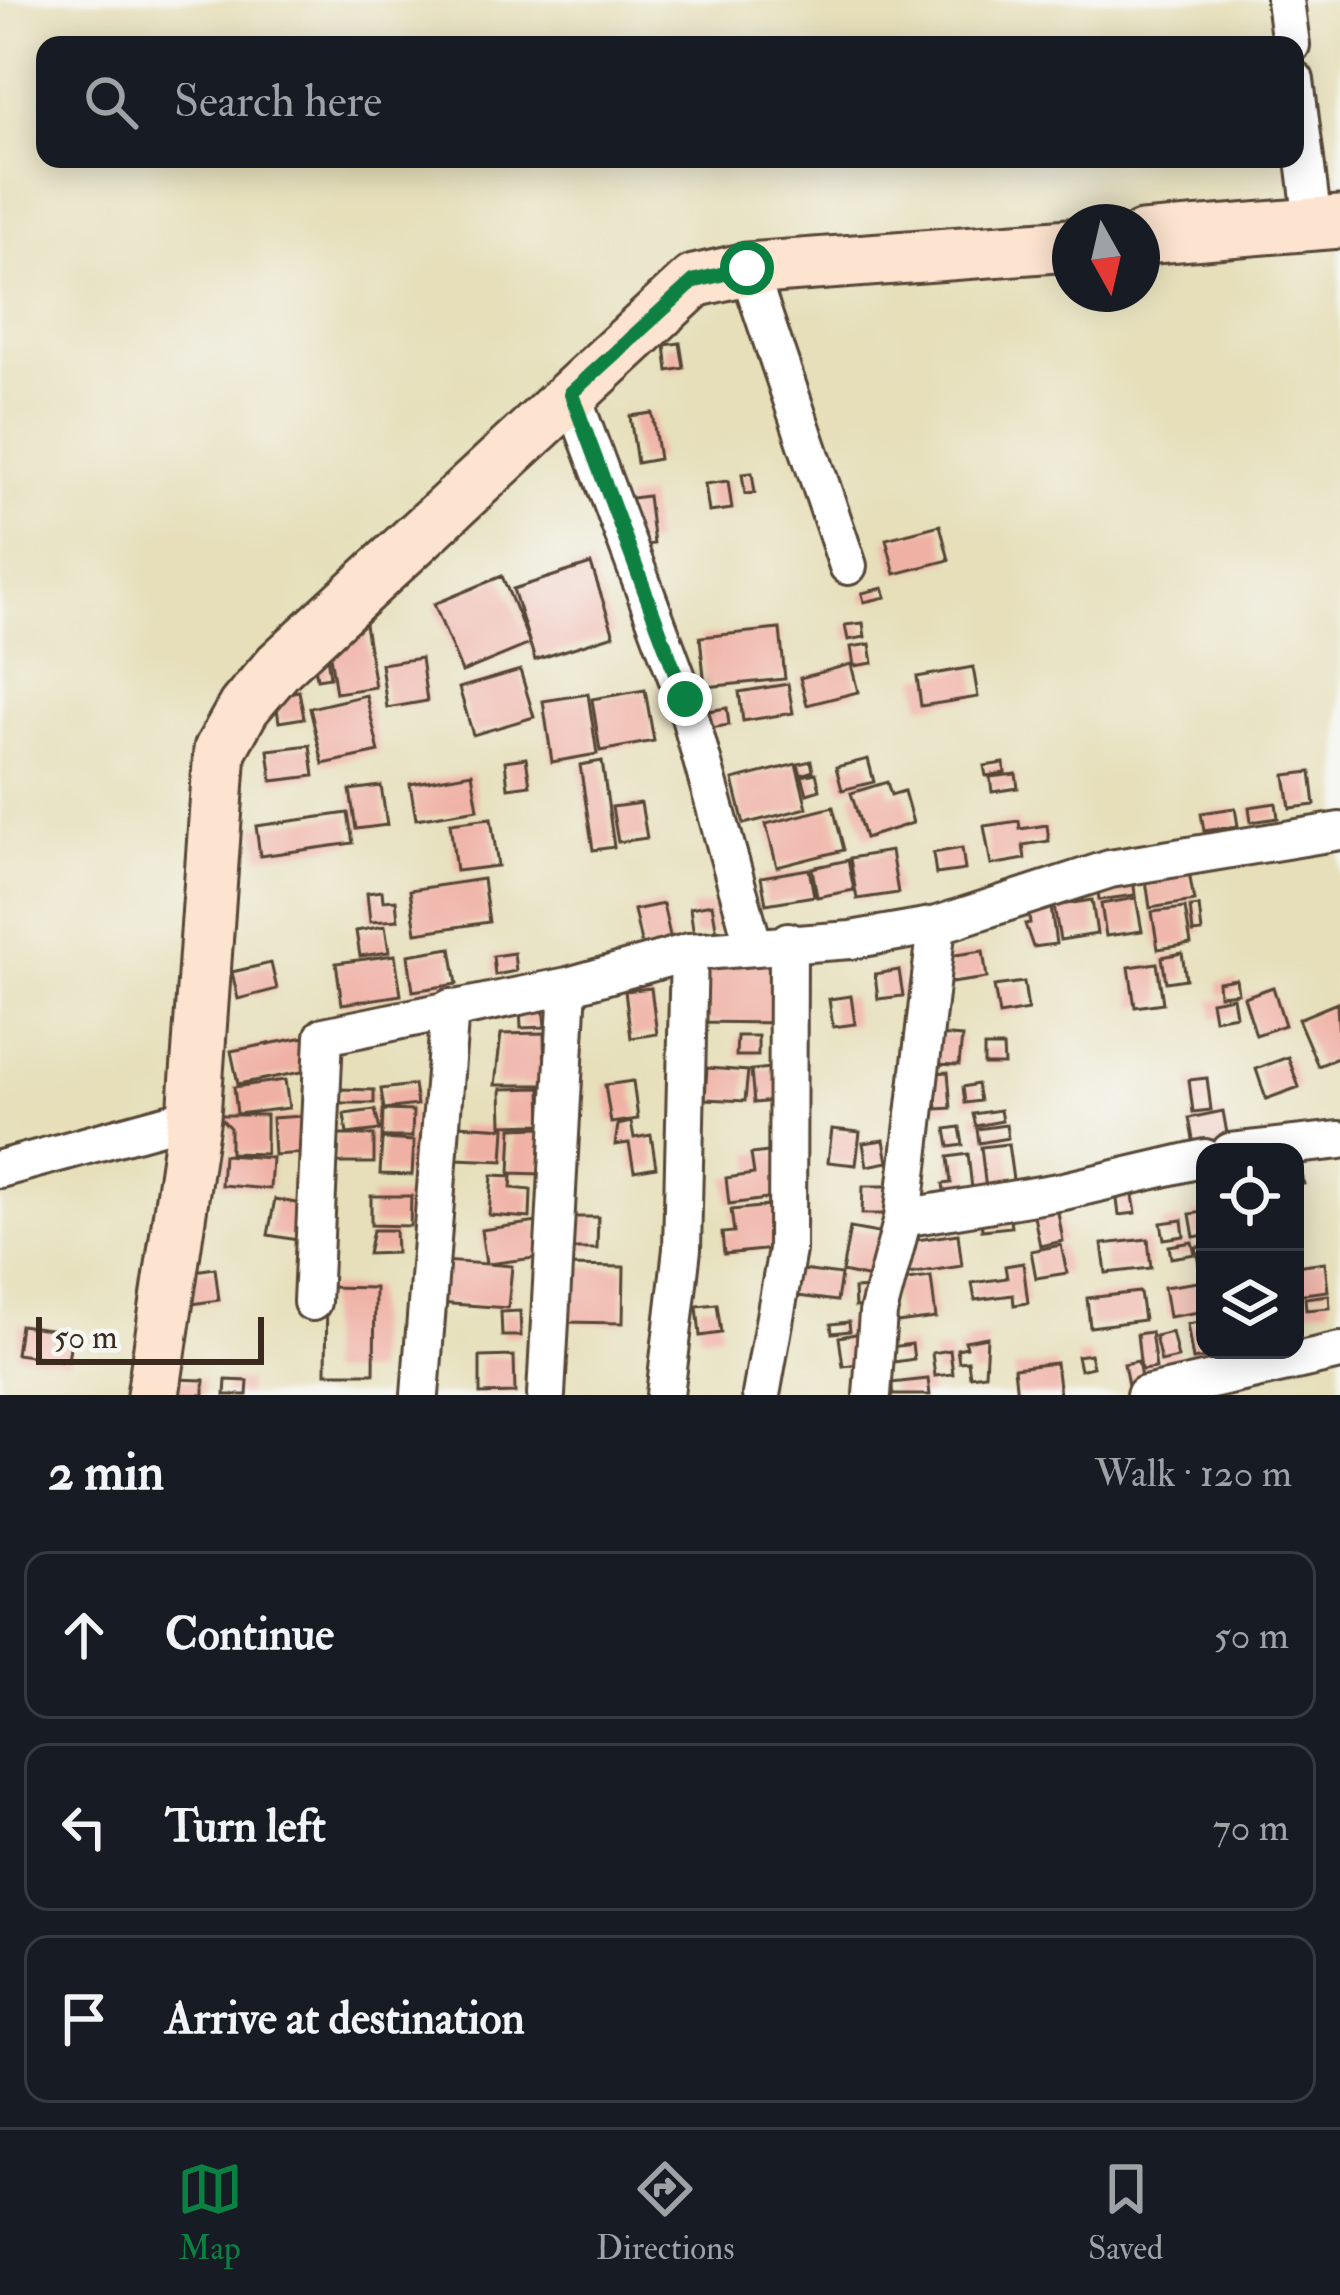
<!DOCTYPE html>
<meta charset="utf-8">
<style>
body{margin:0;font-family:"IM FELL Double Pica",serif;background:#242831;color:#f1f3f6}
.controls{position:absolute;right:36px;bottom:36px;display:grid;overflow:hidden;border-radius:24px;box-shadow:0 6px 30px #0003}
.controls button{width:108px;height:108px;display:grid;place-items:center;padding:0;border:0;border-bottom:3px solid #363941;background:#171b24;color:#f1f3f6;font:60px sans-serif}
.compass{position:absolute;left:1052px;top:204px;width:108px;height:108px;border-radius:50%;background:#171b24;box-shadow:0 6px 30px #0003;rotate:172deg}
.scale{position:absolute;left:36px;bottom:30px;width:228px;box-sizing:border-box;padding-left:12px;border:6px solid #3b2a1e;border-top:0;font-size:33px;line-height:42px;white-space:nowrap;color:#3b2a1e;-webkit-text-stroke:9px #f6f6f2;paint-order:stroke}
.stop{position:absolute;width:36px;height:36px;margin:-27px;border:9px solid #0b8043;border-radius:50%;background:#fff}
.stop.end{background:#0b8043;border-color:#fff;box-shadow:0 3px 12px #0008}
.list{margin:0;padding:0;list-style:none}
h2{display:flex;justify-content:space-between;align-items:center;height:156px;margin:0;padding:0 48px;font-size:51px}
h2 small{font-size:39px;font-weight:400;color:#9ea1a6}
.list li{display:grid;grid-template-columns:78px 1fr auto;gap:36px;align-items:center;box-sizing:border-box;height:168px;margin:0 24px 24px;padding:0 24px;border:3px solid #363941;border-radius:24px}
.list b{display:block;font-size:45px;white-space:nowrap}
.list em{font-size:39px;font-style:normal;color:#9ea1a6}
.icon{flex:none;width:66px;height:66px;fill:none;stroke:currentColor;stroke-width:2;stroke-linecap:round;stroke-linejoin:round}
.map{position:relative;flex:none;width:1340px;height:1395px;overflow:hidden}
.search{position:absolute;background:#171b24;box-shadow:0 6px 30px #0003;left:36px;right:36px;top:36px;height:132px;display:flex;align-items:center;gap:30px;box-sizing:border-box;padding:0 42px;border-radius:24px;color:#9ea1a6;font-size:45px}
.sheet{height:732px;background:#171b24}
nav{display:flex;justify-content:space-around;align-items:center;box-sizing:border-box;height:168px;border-top:3px solid #363941;background:#171b24;font-size:33px;color:#9ea1a6}
nav a{display:grid;justify-items:center;gap:6px}
nav .on{color:#0b8043}
.map>svg:first-child{display:block}
</style>
<div class="map">
<svg width="1340" height="1395" viewBox="0 0 1340 1395">
<rect width="100%" height="100%" fill="#f6f6f2"/>
<filter id="ink" filterUnits="userSpaceOnUse"><feTurbulence type="fractalNoise" baseFrequency=".00833" numOctaves="2"/><feDisplacementMap in="SourceGraphic" scale="24" xChannelSelector="R" yChannelSelector="G"/><feConvolveMatrix kernelMatrix="1 2 1 2 8 2 1 2 1" color-interpolation-filters="sRGB"/></filter>
<filter id="wash" filterUnits="userSpaceOnUse"><feTurbulence type="fractalNoise" baseFrequency=".004" numOctaves="4" result="noise"/><feDisplacementMap in="SourceGraphic" scale="48" xChannelSelector="R" yChannelSelector="G"/><feGaussianBlur stdDeviation="2.7" result="paint"/><feColorMatrix in="noise" values="0 0 0 0 0 0 0 0 0 0 0 0 0 0 0 0 0 1.4 0 .05"/><feComposite in="paint" operator="in"/></filter>
<g filter="url(#wash)">
<rect width="100%" height="100%" fill="#e6dfba"/>
<g id="blocks">
<path fill="#f0b1a5" d="M680,343L684,368L668,371L665,345Z
M652,413L659,459L637,463L630,416Z
M752,473L755,493L745,494L742,474Z
M728,481L732,509L709,512L705,484Z
M648,496L654,544L631,547L624,499Z
M940,525L949,560L895,574L886,539Z
M591,564L614,635L535,660L513,589Z
M502,576L530,644L462,672L434,604Z
M883,588L886,597L864,602L862,593Z
M364,618L375,687L336,693L325,624Z
M863,623L865,637L848,640L845,625Z
M780,629L785,679L705,687L700,637Z
M870,644L873,663L854,666L851,647Z
M326,649L330,677L317,679L313,651Z
M421,658L427,701L387,708L381,664Z
M851,664L858,692L807,705L800,678Z
M973,667L978,697L921,706L917,677Z
M520,670L534,717L473,735L459,688Z
M788,684L793,713L743,721L739,692Z
M645,690L654,741L600,751L592,699Z
M299,691L304,718L279,722L275,695Z
M588,694L597,754L552,762L543,701Z
M366,695L379,752L323,764L310,708Z
M727,708L729,725L704,729L701,712Z
M310,745L314,776L272,781L268,750Z
M526,758L530,785L508,788L505,761Z
M868,759L874,782L842,790L836,767Z
M602,761L614,847L593,850L580,765Z
M811,761L813,771L801,775L798,764Z
M1004,763L1005,773L986,776L984,766Z
M796,764L807,808L744,824L733,780Z
M1311,772L1315,805L1290,808L1285,775Z
M472,773L478,809L416,819L410,784Z
M816,773L820,790L807,794L802,776Z
M1016,774L1018,788L992,792L990,777Z
M887,782L891,795L904,791L913,823L865,838L851,793Z
M381,786L387,825L356,829L350,790Z
M641,803L647,838L618,842L612,807Z
M1276,803L1278,818L1251,822L1249,807Z
M833,807L844,850L777,867L766,824Z
M1235,808L1238,826L1204,831L1201,813Z
M348,813L353,843L260,856L256,826Z
M491,818L498,866L456,871L450,823Z
M1019,821L1020,829L1047,825L1049,841L1023,845L1025,859L991,865L984,826Z
M962,848L965,870L936,874L933,853Z
M891,851L898,893L857,899L850,858Z
M848,860L854,890L817,897L812,868Z
M1188,866L1194,901L1150,908L1145,873Z
M809,869L814,896L766,904L761,877Z
M1133,876L1135,895L1099,900L1097,881Z
M483,879L489,922L416,933L410,890Z
M382,891L383,901L396,900L398,920L370,922L367,893Z
M1136,898L1142,931L1106,936L1101,904Z
M1050,900L1056,944L1033,947L1025,924L1030,923L1027,903Z
M1092,900L1097,934L1060,940L1054,906Z
M663,904L672,945L643,952L634,910Z
M712,904L717,933L694,936L690,908Z
M1199,906L1202,932L1193,933L1190,907Z
M1185,908L1191,944L1158,949L1152,912Z
M385,926L389,952L360,956L356,931Z
M451,948L457,984L413,991L408,955Z
M777,951L783,1023L694,1022L693,971Z
M983,951L987,978L951,983L948,956Z
M514,953L516,971L495,975L493,956Z
M1182,953L1186,979L1166,982L1162,957Z
M395,955L401,995L342,1004L336,963Z
M271,963L277,989L238,999L232,972Z
M1157,963L1163,1003L1135,1007L1129,967Z
M899,970L903,996L878,999L875,974Z
M1236,979L1238,993L1219,995L1218,982Z
M1024,982L1028,1010L999,1015L994,986Z
M1273,987L1285,1025L1256,1035L1244,997Z
M651,988L657,1034L631,1038L625,991Z
M851,996L855,1024L833,1027L829,999Z
M1233,997L1236,1015L1214,1019L1211,1001Z
M1337,1003L1340,1057L1318,1066L1298,1019Z
M543,1005L545,1027L521,1028L520,1006Z
M544,1033L545,1085H495L501,1034Z
M936,1035L962,1037L959,1065L934,1064Z
M310,1036L317,1069L238,1084L231,1051Z
M737,1036H758V1056H736Z
M984,1047H1003L1004,1065H984Z
M1288,1057L1299,1087L1266,1099L1256,1069Z
M781,1067L784,1100L754,1103L751,1070Z
M707,1068L748,1071L745,1101L705,1099Z
M948,1072L951,1108L937,1109L934,1073Z
M1207,1078L1211,1110L1193,1112L1189,1080Z
M285,1080L289,1108L237,1114L234,1087Z
M633,1081L638,1119L611,1123L605,1085Z
M977,1084L980,1101L965,1103L963,1087Z
M414,1085L417,1105L384,1109L381,1089Z
M541,1088L542,1124L502,1125L501,1089Z
M340,1089L374,1090V1103H340Z
M375,1110L380,1130L347,1134L344,1114Z
M383,1110L413,1111L412,1137H382Z
M1000,1110L1002,1121L976,1126L973,1114Z
M1223,1111L1229,1145L1195,1150L1189,1118Z
M218,1115H266V1154L230,1153V1128Z
M318,1115L320,1152L274,1155L272,1118Z
M631,1122L634,1138L651,1135L656,1167L634,1171L629,1143L615,1145L618,1125Z
M458,1125L505,1128L503,1161L456,1159Z
M1006,1125L1008,1138L979,1143L977,1129Z
M542,1127L543,1174L510,1173L512,1128Z
M960,1127L963,1145L949,1147L946,1129Z
M832,1129L860,1132L856,1165L828,1162Z
M336,1135H374V1163H335Z
M382,1139L414,1141L412,1175L380,1174Z
M884,1140L888,1162L867,1166L863,1143Z
M1008,1144L1014,1187L986,1190L981,1147Z
M777,1151L782,1197L729,1204L726,1178L754,1174L751,1154Z
M968,1154L973,1197L946,1201L943,1184L951,1183L948,1157Z
M223,1155L272,1158L270,1189L221,1185Z
M1299,1157L1304,1184L1295,1185V1158Z
M492,1175L512,1176L511,1188L531,1190L530,1218L489,1215Z
M863,1186H898V1214H862Z
M1132,1190L1136,1213L1119,1215L1116,1192Z
M371,1196H411L410,1226L371,1225Z
M275,1199L316,1207L309,1242L268,1235Z
M1056,1201L1063,1241L1040,1246L1032,1206Z
M779,1205L783,1248L724,1254L722,1233L734,1232L731,1210Z
M1008,1205L1011,1227L982,1230L980,1208Z
M1204,1212L1205,1235L1194,1237L1190,1214Z
M561,1217H598L597,1249H560Z
M1182,1220L1184,1236L1164,1239L1161,1223Z
M538,1222L543,1257L488,1264L512,1266L508,1308L438,1303L442,1261L486,1264L481,1230Z
M850,1228L889,1235L880,1280L842,1272Z
M373,1230H395L396,1253L368,1254Z
M958,1234L962,1266L908,1274L903,1242Z
M1148,1239L1151,1268L1106,1273L1102,1244Z
M1192,1242L1195,1254L1171,1258L1169,1246Z
M1061,1245L1067,1273L1036,1278L1031,1251Z
M1205,1246V1264L1199,1265L1196,1247Z
M1325,1262L1328,1291L1295,1295V1266Z
M1023,1263L1028,1303L1014,1305L1013,1295L975,1300L972,1283L1007,1278L1005,1266Z
M564,1266L624,1267L623,1323L563,1322Z
M215,1268L219,1300L192,1304L188,1272Z
M786,1268L841,1275L837,1301L782,1294Z
M931,1277L936,1318L897,1323L892,1282Z
M1205,1281V1311L1169,1317L1164,1287Z
M327,1287L375,1288L374,1373H326Z
M873,1288L874,1306L855,1307L854,1289Z
M1140,1292L1144,1320L1090,1327L1087,1298Z
M1329,1295L1330,1308L1306,1310L1305,1298Z
M717,1304L721,1333L700,1336L697,1306Z
M520,1311L521,1336H502L501,1312Z
M1205,1321V1350L1227,1354L1193,1360L1187,1324Z
M849,1322L850,1331L832,1333L831,1324Z
M20,1325L72,1332L68,1361L16,1354Z
M1151,1332L1156,1368L1141,1370L1137,1334Z
M1172,1332L1178,1358L1161,1362L1155,1336Z
M861,1333L866,1363L843,1366L839,1337Z
M987,1337L985,1374L970,1376L968,1361L959,1362L957,1349L967,1347L965,1341Z
M912,1344L914,1359L894,1362L891,1347Z
M950,1350L953,1374L935,1376L932,1353Z
M1090,1354L1093,1367L1080,1370L1077,1356Z
M514,1356L515,1393L480,1394V1357Z
M1138,1361L1143,1388L1129,1391L1124,1364Z
M1056,1363L1060,1395H1017L1014,1368Z
M173,1379L204,1380V1395H173Z
M928,1379L930,1395H893L891,1383Z
M226,1380L248,1381L247,1395H225Z"/>
</g>
</g>
<g filter="url(#ink)">
<use href="#blocks" fill-opacity="0" stroke="#554535" stroke-width="3"/>
<g fill="none" stroke-linecap="round" stroke-linejoin="round">
<g stroke="#554535" stroke-width="42">
<path id="street" d="M1285,0L1291,45
M1295,80L1313,223
M748,269L848,566
M571,393L685,699L753,944
M1230,1152L1340,1140
M0,1169L194,1116
M903,1218L1064,1191L1205,1158
M312,1302L324,1036L568,986L689,952L851,940L937,925L1110,869L1340,831
M420,1395L450,1008
M546,1395L568,986
M665,1395L682,1249L689,952
M761,1395L787,1250L788,941
M872,1395L878,1313L903,1218L937,925
M1145,1395L1340,1351"/>
</g>
<g stroke="#554535" stroke-width="57">
<path id="secondary" d="M1142,238L1340,222
M153,1395L194,1116L220,750L244,707L279,666L694,281L747,269L1070,245"/>
</g>
<use href="#street" stroke="#fff" stroke-width="36"/>
<use href="#secondary" stroke="#fde4d0" stroke-width="51"/>
</g>
</g>
<g fill="none" stroke-linecap="round" stroke-linejoin="round" filter="url(#ink)">
<path stroke="#0b8043" stroke-width="15" d="M685,699L571,393L694,281L747,268"/>
</g>
</svg>
<div class="controls">
<button><svg class="icon" aria-label="locate" viewBox="0 0 24 24"><circle cx="12" cy="12" r="6"/><path d="M12 2v4M12 18v4M2 12h4M18 12h4"/></svg></button>
<button><svg class="icon" aria-label="layers" viewBox="0 0 24 24"><path d="M12 4l9 5-9 5-9-5zM3 14l9 5 9-5"/></svg></button>
</div>
<svg class="compass" viewBox="-18 -18 36 36"><path d="M0-13l5 13h-10z" fill="#e53935"/><path d="M0 13l5-13h-10z" fill="#9ea1a6"/></svg>
<div class="scale">50 m</div>
<div class="stop" style="left:747px;top:268px"></div>
<div class="stop end" style="left:685px;top:699px"></div>
<div class="search"><svg class="icon" aria-label="search" viewBox="0 0 24 24"><circle cx="10" cy="10" r="6"/><path d="M15 15l6 6"/></svg>Search here</div>
</div>
<section class="sheet">
<h2>2 min<small>Walk · 120 m</small></h2>
<ul class="list">
<li><svg class="icon" aria-label="ahead" viewBox="0 0 24 24"><path d="M12 20V5M6 11l6-6 6 6"/></svg><div><b>Continue</b></div><em>50 m</em></li>
<li><svg class="icon" aria-label="left" viewBox="0 0 24 24"><path d="M17 20v-9H6M10 6l-5 5 5 5"/></svg><div><b>Turn left</b></div><em>70 m</em></li>
<li><svg class="icon" aria-label="arrive" viewBox="0 0 24 24"><path d="M6 21V4h12l-3 4 3 4H6"/></svg><div><b>Arrive at destination</b></div></li>
</ul>
</section>
<nav>
<a class="on"><svg class="icon" aria-label="map" viewBox="0 0 24 24"><path d="M3 6l6-2 6 2 6-2v14l-6 2-6-2-6 2zM9 4v14M15 6v14"/></svg>Map</a>
<a><svg class="icon" aria-label="directions" viewBox="0 0 24 24"><path d="M12 3l9 9-9 9-9-9zM9 14v-3h6M13 9l2 2-2 2"/></svg>Directions</a>
<a><svg class="icon" aria-label="saved" viewBox="0 0 24 24"><path d="M7 4h10v16l-5-4-5 4z"/></svg>Saved</a>
</nav>
